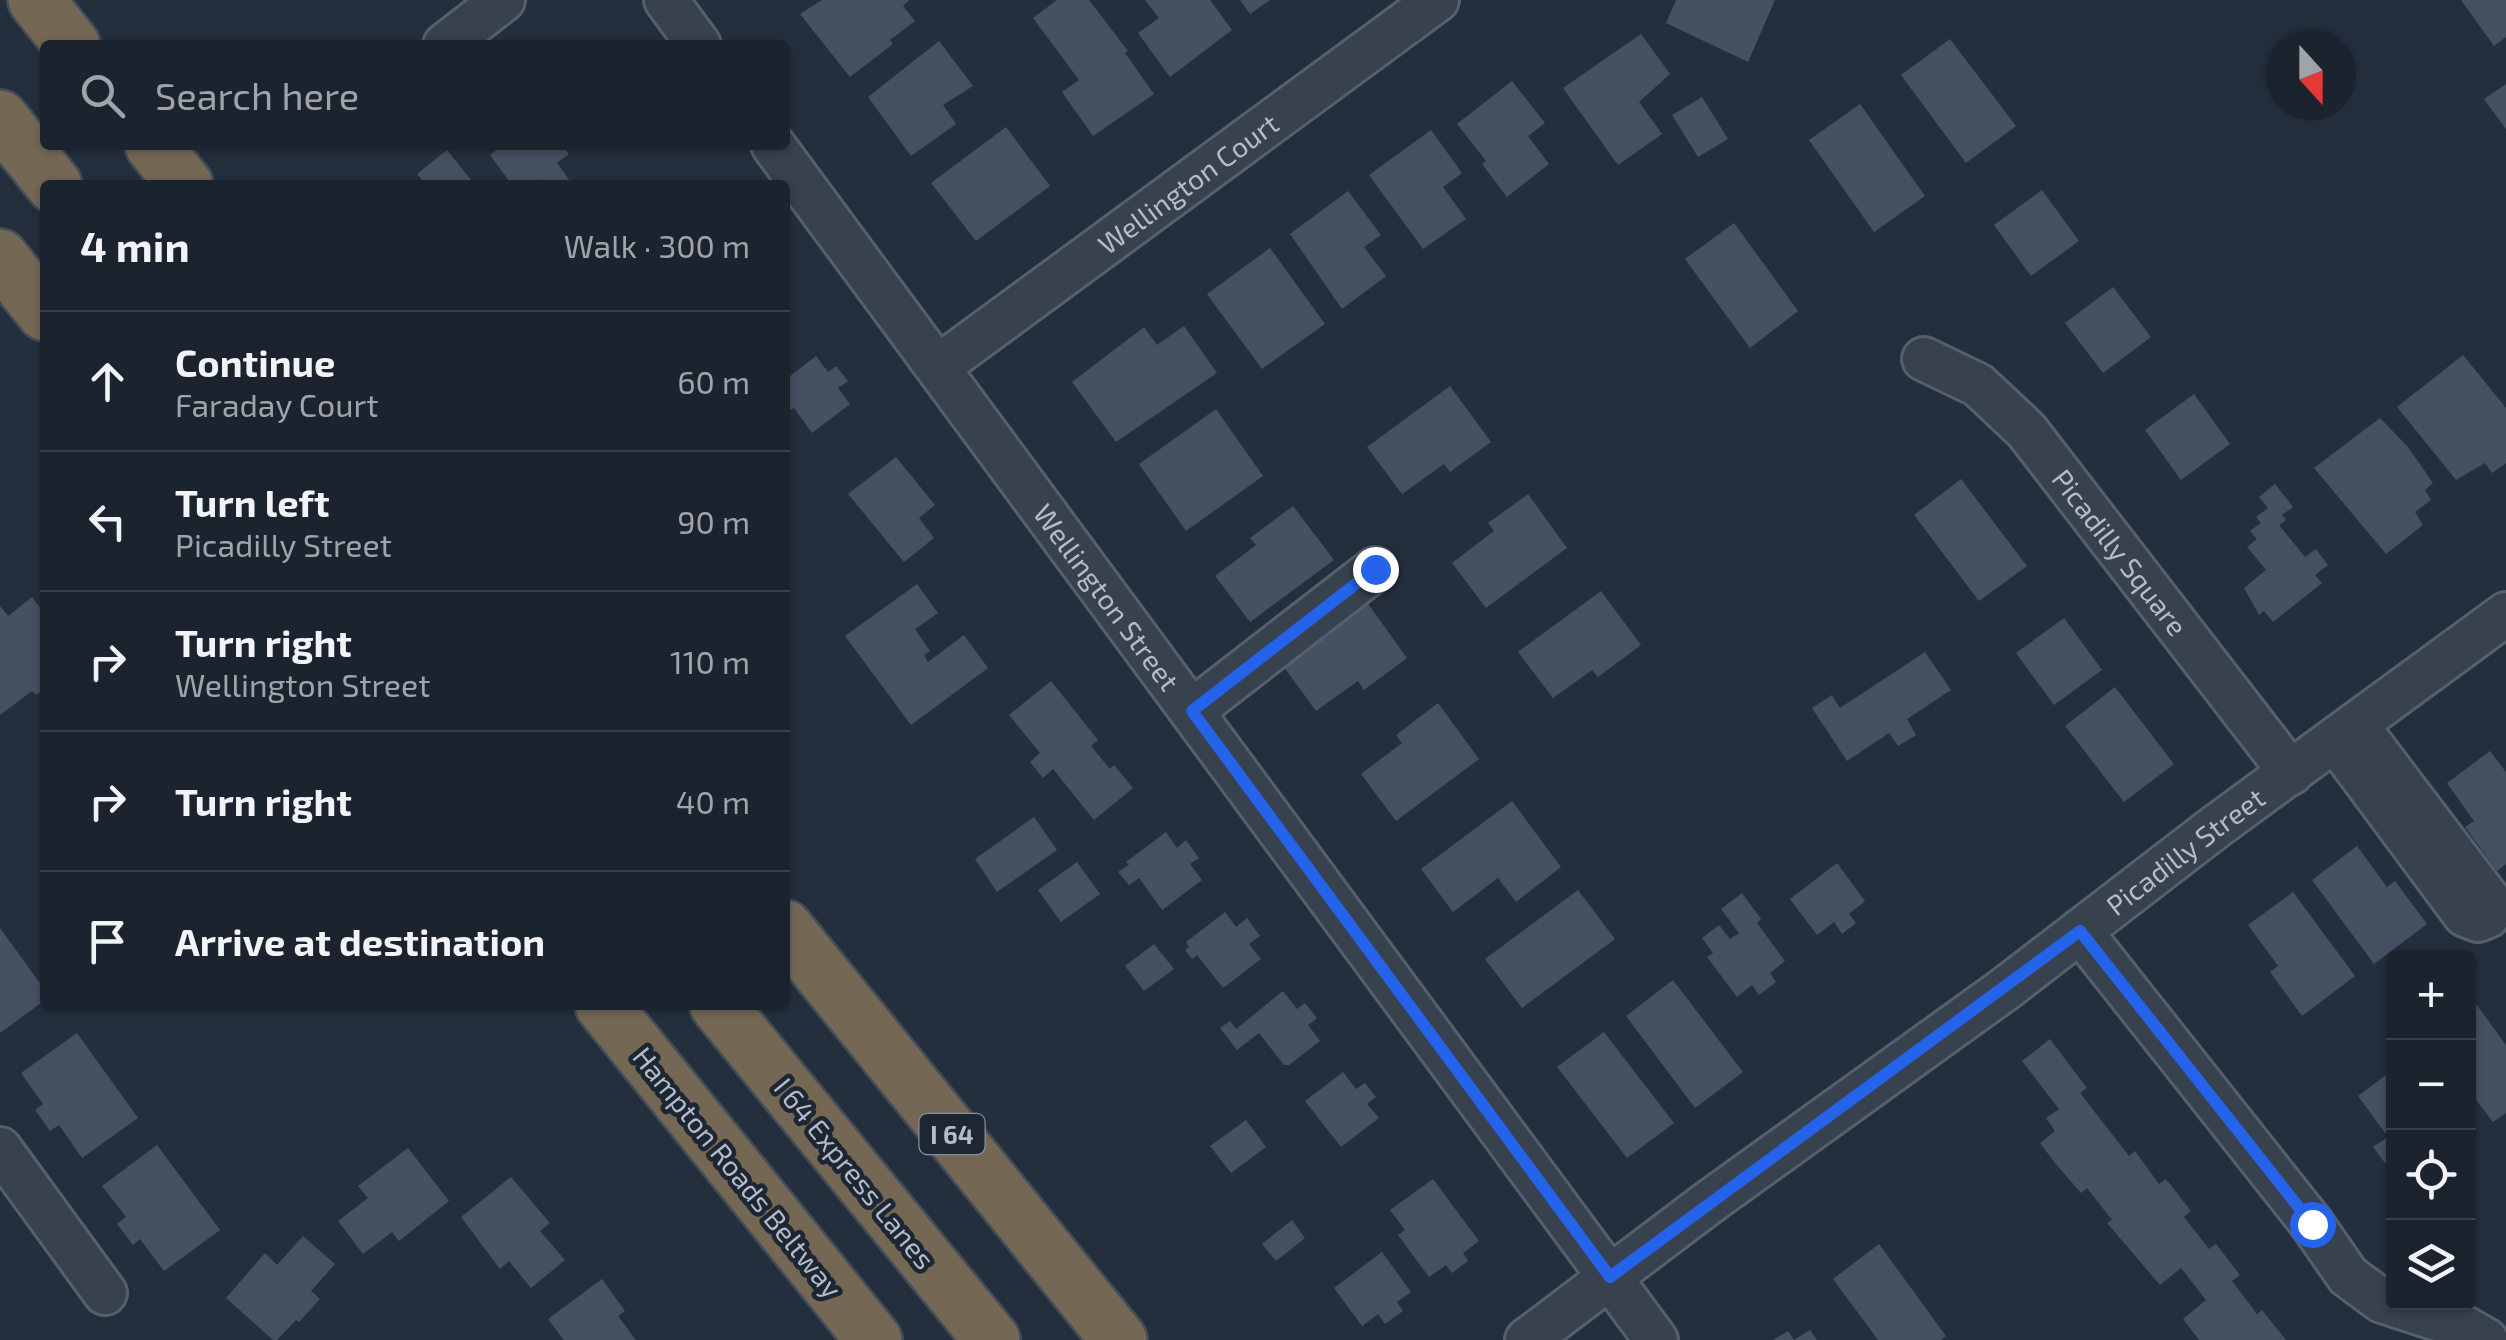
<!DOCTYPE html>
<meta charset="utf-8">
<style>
body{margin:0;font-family:"Exo 2",sans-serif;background:#282f3a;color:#f1f3f6}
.controls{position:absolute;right:30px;bottom:30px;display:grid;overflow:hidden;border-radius:10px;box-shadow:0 2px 8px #0004}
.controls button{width:90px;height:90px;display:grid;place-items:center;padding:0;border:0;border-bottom:2px solid #39404a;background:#1b232e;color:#f1f3f6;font:50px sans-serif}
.compass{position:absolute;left:2266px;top:30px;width:90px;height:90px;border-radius:50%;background:#1b232e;box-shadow:0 2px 8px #0004;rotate:159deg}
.stop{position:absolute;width:30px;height:30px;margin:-22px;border:8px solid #2563eb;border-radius:50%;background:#fff}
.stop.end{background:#2563eb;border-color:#fff;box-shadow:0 2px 10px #0008}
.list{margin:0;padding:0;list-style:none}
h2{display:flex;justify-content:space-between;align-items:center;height:130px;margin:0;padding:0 40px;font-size:42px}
h2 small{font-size:32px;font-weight:400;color:#a0a4aa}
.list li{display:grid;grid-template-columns:65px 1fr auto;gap:30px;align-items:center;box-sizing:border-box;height:140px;padding:0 40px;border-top:2px solid #39404a}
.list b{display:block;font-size:38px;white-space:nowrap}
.list p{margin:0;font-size:32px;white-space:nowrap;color:#a0a4aa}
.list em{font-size:32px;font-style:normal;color:#a0a4aa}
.icon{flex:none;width:55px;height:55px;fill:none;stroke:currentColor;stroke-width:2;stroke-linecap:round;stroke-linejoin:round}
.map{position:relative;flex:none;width:2506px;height:1340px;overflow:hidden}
.search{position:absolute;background:#1b232e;box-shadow:0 2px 8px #0004;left:40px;top:40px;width:750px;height:110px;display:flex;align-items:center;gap:25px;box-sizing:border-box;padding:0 35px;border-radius:10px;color:#a0a4aa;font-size:38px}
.panel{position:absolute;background:#1b232e;box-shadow:0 2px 8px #0004;left:40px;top:180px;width:750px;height:830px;border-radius:10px}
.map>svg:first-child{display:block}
</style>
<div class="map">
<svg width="2506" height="1340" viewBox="0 0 2506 1340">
<rect width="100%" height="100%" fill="#242f3e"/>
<path fill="#455162" d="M822,0H909L903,6L915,21L890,40L893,44L850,77L800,14Z
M1057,0H1089L1128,51L1125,53L1154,94L1093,136L1062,92L1079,80L1033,18Z
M1145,0H1210L1232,30L1170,77L1138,33L1159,18Z
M1240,0H1270L1250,14Z
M1676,0H1775L1748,62L1666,23Z
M2461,0H2506V37L2494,46Z
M1641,34L1670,74L1639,102L1662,134L1618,165L1563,88Z
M1950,39L2016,126L1966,163L1901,75Z
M939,41L973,86L943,105L956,124L911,156L868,97Z
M1512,81L1545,123L1528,136L1549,164L1507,197L1482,164L1486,161L1457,124Z
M2506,84V129L2484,99Z
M1702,97L1728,139L1698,157L1672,115Z
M1860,104L1925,196L1874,232L1809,140Z
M1006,127L1050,186L976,241L931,183Z
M1431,130L1462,173L1443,187L1466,219L1423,249L1369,175Z
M503,145H562L569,154L557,163L573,185H545L541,179L534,185H512L490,155Z
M447,150L475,185H426L417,174Z
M2042,190L2079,241L2031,276L1994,225Z
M1348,191L1381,235L1364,247L1386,276L1342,309L1290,234Z
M1734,223L1798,311L1750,348L1685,259Z
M1270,248L1325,324L1262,369L1207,294Z
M2113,287L2151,337L2103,373L2065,323Z
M1184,326L1217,373L1116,442L1072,382L1144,327L1157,345Z
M2463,355L2506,408V463L2492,473L2485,463L2456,480L2397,407Z
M816,356L828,372L836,366L848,381L838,388L850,404L812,433L794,408L785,412V380Z
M1450,386L1491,442L1450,472L1444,464L1402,494L1367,447Z
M2194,394L2230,444L2181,480L2145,430Z
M1216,409L1263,476L1186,531L1139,464Z
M2380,418L2408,447L2433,483L2425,490L2431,500L2415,512L2423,525L2386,554L2314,468Z
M896,457L935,505L919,518L934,538L904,562L848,494Z
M1961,479L2027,566L1979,601L1914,515Z
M2275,484L2293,507L2282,515L2286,520L2279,525L2305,557L2316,549L2328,565L2315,575L2322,583L2273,622L2264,611L2259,615L2244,588L2266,570L2247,547L2257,539L2250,531L2261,523L2256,517L2268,508L2259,497Z
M1528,494L1567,548L1486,608L1452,563L1494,531L1488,523Z
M1293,506L1334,560L1250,622L1215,576L1256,545L1250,538Z
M917,584L938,613L915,629L930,651L924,655L928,662L964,635L988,668L911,725L845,636Z
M1601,591L1641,645L1598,677L1592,670L1553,698L1518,652Z
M32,597L45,614V688L36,695L32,691L0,715V606L8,616Z
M1366,601L1407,658L1364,690L1358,681L1316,711L1281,663Z
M2064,618L2102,670L2054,705L2016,653Z
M1925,652L1951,690L1907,719L1916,735L1898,746L1889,733L1847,761L1812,708L1832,695L1840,708Z
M1051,681L1098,740L1091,746L1110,769L1114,765L1133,788L1094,820L1053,769L1043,778L1030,762L1040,753L1009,715Z
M2115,687L2174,764L2124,802L2065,726Z
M1438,703L1479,759L1396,821L1361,774L1402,743L1396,735Z
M2490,751L2506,772V864L2497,871L2465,827L2474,821L2447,783Z
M1512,801L1561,867L1516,902L1498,878L1453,912L1421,869Z
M1034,817L1057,850L997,892L975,859Z
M1166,832L1177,848L1186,840L1199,858L1190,864L1202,880L1162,910L1139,878L1129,885L1118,872L1129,865L1126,862Z
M2357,846L2387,887L2395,881L2427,924L2374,964L2312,880Z
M1077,862L1100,894L1061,922L1038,890Z
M1837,863L1865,901L1849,914L1856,923L1842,934L1834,922L1817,935L1790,899Z
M1578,890L1615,939L1522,1008L1485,959Z
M2293,892L2355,976L2302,1016L2270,972L2278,966L2248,925Z
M1742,893L1761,919L1757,923L1785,961L1770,973L1776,982L1759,995L1752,985L1737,997L1707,957L1713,953L1702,938L1719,925L1730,939L1739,933L1721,909Z
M1225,912L1236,927L1247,918L1260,936L1249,944L1261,959L1223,988L1197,955L1192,959L1185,950L1189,947L1186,942Z
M0,928L45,990V1000L0,1033Z
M1154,944L1174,969L1144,991L1125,966Z
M1673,980L1743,1072L1695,1108L1626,1016Z
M1283,991L1297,1009L1305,1003L1317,1018L1308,1025L1320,1041L1289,1065H1284L1259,1033L1237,1050L1220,1028L1230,1021L1236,1029Z
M2476,1004L2506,1045V1113L2493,1122L2468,1089V1010Z
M1604,1032L1674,1123L1627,1158L1557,1067Z
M77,1033L138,1118L82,1158L59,1125L50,1131L35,1110L43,1104L21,1073Z
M2050,1039L2087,1088L2080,1093L2129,1156L2135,1151L2159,1184L2166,1179L2191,1211L2184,1217L2209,1249L2216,1244L2240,1275L2232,1281L2257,1314L2262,1310L2286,1340H2199L2183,1319L2206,1300L2181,1268L2160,1285L2107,1223L2112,1220L2087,1188L2081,1193L2055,1163L2040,1143L2055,1131L2046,1118L2059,1109L2022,1061Z
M2394,1069V1175L2373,1147L2388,1137L2358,1096Z
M1343,1072L1356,1089L1365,1083L1376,1097L1367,1104L1379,1118L1341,1147L1305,1101Z
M1246,1120L1266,1147L1231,1173L1210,1146Z
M157,1145L220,1230L164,1271L140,1239L133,1245L117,1224L126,1217L102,1186Z
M408,1148L449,1201L399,1241L392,1232L363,1254L338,1221L368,1198L358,1186Z
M511,1177L550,1223L540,1231L565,1260L531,1288L509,1261L500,1269L461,1217Z
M1433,1179L1479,1241L1463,1253L1468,1261L1452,1273L1446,1265L1429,1277L1398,1235L1405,1230L1390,1210Z
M1292,1220L1305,1238L1276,1261L1262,1244Z
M303,1236L335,1264L311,1291L320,1299L299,1322L296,1320L277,1340H273L226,1298L265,1253L277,1265Z
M1879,1244L1946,1336L1941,1340H1878L1833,1279Z
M1382,1252L1411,1292L1397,1302L1403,1311L1385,1324L1378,1314L1362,1326L1334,1288Z
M602,1279L625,1311L618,1316L636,1340H564L548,1319Z
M1810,1330L1817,1340H1773L1788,1331L1794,1340Z"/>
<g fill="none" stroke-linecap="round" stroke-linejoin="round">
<g stroke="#565f6c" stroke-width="48">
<g id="minor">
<path d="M666,0L699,45"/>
<path d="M445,45L503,0"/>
<path id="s1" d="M773,145L1656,1340"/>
<path id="s2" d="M1924,359L1978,385L2026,430L2291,773"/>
<path id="s3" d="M938,367L1437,0"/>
<path d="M1192,711L1375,569"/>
<path d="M2335,740L2465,915L2478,920L2488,916V899L2356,725"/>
<path d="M2080,931L2312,1224L2348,1276L2382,1301L2465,1328L2486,1340"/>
<path d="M0,1149L105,1293"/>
<path id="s4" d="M1527,1340L1708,1203L2005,989L2214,828L2506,614"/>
</g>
</g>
<g stroke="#434c59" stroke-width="60">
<path id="highway" d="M36,0L72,45
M0,118L54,185
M153,145L185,185
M0,257L45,313
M785,928L1119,1340
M603,1005L874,1340
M718,1005L992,1340"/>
</g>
<use href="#minor" stroke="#38414e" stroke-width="42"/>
<use href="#highway" stroke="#746855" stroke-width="55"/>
</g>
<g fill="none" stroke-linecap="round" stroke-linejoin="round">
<path stroke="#2563eb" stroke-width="12" d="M1375,569L1192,711L1610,1277L2080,931L2312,1224"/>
</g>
<g text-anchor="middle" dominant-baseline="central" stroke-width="9" stroke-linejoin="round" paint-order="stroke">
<rect fill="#1d2633" stroke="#878f9c" stroke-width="2.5" x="919.5" y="1114" width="65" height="40" rx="8"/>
<g font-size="25" font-weight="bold" fill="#b4bcc9">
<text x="952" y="1134">I 64</text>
</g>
<g font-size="28" fill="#b4bcc9" stroke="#1d2633">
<text stroke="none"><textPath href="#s3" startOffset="310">Wellington Court</textPath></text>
<text stroke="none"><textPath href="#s2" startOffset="280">Picadilly Square</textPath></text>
<text stroke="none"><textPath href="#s1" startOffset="562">Wellington Street</textPath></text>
<text stroke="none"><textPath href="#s4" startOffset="820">Picadilly Street</textPath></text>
<text transform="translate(738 1172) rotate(51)">Hampton Roads Beltway</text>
<text transform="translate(855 1173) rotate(51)">I 64 Express Lanes</text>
</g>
</g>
</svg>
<div class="controls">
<button>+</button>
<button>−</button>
<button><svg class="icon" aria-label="locate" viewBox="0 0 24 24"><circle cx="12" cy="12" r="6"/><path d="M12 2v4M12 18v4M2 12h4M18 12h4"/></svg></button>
<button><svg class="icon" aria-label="layers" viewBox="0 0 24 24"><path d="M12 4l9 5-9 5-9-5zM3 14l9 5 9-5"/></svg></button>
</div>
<svg class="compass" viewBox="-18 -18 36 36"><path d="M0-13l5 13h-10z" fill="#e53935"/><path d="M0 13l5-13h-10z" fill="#a0a4aa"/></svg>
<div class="stop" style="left:2312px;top:1224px"></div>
<div class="stop end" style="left:1375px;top:569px"></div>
<div class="search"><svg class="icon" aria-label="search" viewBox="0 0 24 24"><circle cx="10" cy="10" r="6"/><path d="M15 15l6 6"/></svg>Search here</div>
<section class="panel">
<h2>4 min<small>Walk · 300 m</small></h2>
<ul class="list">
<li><svg class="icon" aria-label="ahead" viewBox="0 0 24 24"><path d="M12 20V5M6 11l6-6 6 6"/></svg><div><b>Continue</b><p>Faraday Court</p></div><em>60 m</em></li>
<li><svg class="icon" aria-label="left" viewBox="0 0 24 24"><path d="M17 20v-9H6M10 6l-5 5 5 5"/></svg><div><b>Turn left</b><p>Picadilly Street</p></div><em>90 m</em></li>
<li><svg class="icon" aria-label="right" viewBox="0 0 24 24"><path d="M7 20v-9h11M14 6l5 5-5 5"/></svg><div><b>Turn right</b><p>Wellington Street</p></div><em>110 m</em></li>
<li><svg class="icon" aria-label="right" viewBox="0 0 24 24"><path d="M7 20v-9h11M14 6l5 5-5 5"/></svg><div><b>Turn right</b></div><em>40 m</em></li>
<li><svg class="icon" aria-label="arrive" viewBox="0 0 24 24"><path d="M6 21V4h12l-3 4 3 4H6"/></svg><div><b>Arrive at destination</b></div></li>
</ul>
</section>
</div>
